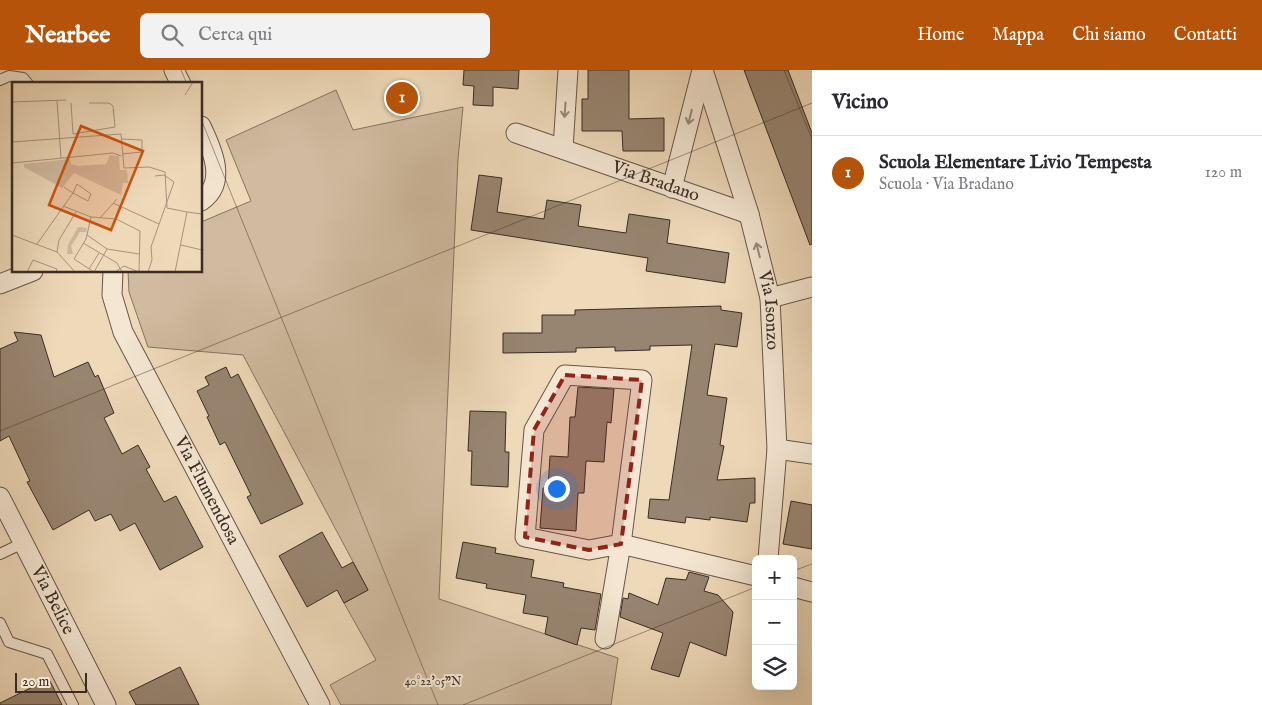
<!DOCTYPE html>
<html lang="it">
<meta charset="utf-8">
<style>
body{margin:0;font-family:"IM FELL English",serif;background:#f2f2f3;color:#2b2b33}
.controls{position:absolute;right:15px;bottom:15px;display:grid;overflow:hidden;border-radius:8px;box-shadow:0 5px 20px #0002}
.controls button{width:45px;height:45px;display:grid;place-items:center;padding:0;border:0;border-bottom:1px solid #e1e1e2;background:#fff;color:#2b2b33;font:25px sans-serif}
.scale{position:absolute;left:15px;bottom:12px;width:72px;box-sizing:border-box;padding-left:5px;border:2px solid #3b2b23;border-top:0;font-size:14px;line-height:18px;white-space:nowrap;color:#3b2b23;-webkit-text-stroke:4px #f4e6d2;paint-order:stroke}
.you{position:absolute;left:556px;top:418px;width:18px;height:18px;margin:-12px;border:4px solid #fff;border-radius:50%;background:#1a73e8;box-shadow:0 0 0 8px #1a73e833}
.badge{display:grid;place-items:center;width:32px;height:32px;border-radius:50%;background:#b45309;color:#fff;font-size:16px;font-weight:700}
.pin{position:absolute;translate:-50% -50%;border:2px solid #fff;box-shadow:0 1px 5px #0006}
.list{margin:0;padding:0;list-style:none}
h2{display:flex;justify-content:space-between;align-items:center;height:65px;margin:0;padding:0 20px;font-size:21px}
h2 small{font-size:16px;font-weight:400;color:#7c7c81}
.list li{display:grid;grid-template-columns:32px 1fr auto;gap:15px;align-items:center;box-sizing:border-box;height:75px;padding:0 20px;border-top:1px solid #e1e1e2}
.list b{display:block;font-size:19px;white-space:nowrap}
.list p{margin:0;font-size:16px;white-space:nowrap;color:#7c7c81}
.list em{font-size:16px;font-style:normal;color:#7c7c81}
.icon{flex:none;width:28px;height:28px;fill:none;stroke:currentColor;stroke-width:2;stroke-linecap:round;stroke-linejoin:round}
.map{position:relative;flex:none;width:812px;height:635px;overflow:hidden}
header{display:flex;align-items:center;gap:30px;box-sizing:border-box;height:70px;padding:0 25px;background:#b45309;color:#fff}
header strong{font-size:24px}
nav{display:flex;gap:28px;margin-inline-start:auto;font-size:18px}
.search{width:350px;height:45px;background:#f2f2f3;display:flex;align-items:center;gap:12px;box-sizing:border-box;padding:0 18px;border-radius:8px;color:#7c7c81;font-size:19px}
main{display:flex}
aside{flex:1;background:#fff}
.map>svg:first-child{display:block}
</style>
<header>
<strong>Nearbee</strong>
<div class="search"><svg class="icon" aria-label="search" viewBox="0 0 24 24"><circle cx="10" cy="10" r="6"/><path d="M15 15l6 6"/></svg>Cerca qui</div>
<nav><a>Home</a><a>Mappa</a><a>Chi siamo</a><a>Contatti</a></nav>
</header>
<main>
<div class="map">
<svg width="812" height="635" viewBox="0 0 812 635">
<rect width="100%" height="100%" fill="#eed9b9"/>
<filter id="stains"><feTurbulence type="fractalNoise" baseFrequency=".004" numOctaves="4"/><feColorMatrix values="0 0 0 0 .2 0 0 0 0 .09 0 0 0 0 .02 0 0 0 .5 -.17"/></filter>
<radialGradient id="worn" r=".72"><stop offset=".6" stop-color="#630" stop-opacity="0"/><stop offset="1" stop-color="#630" stop-opacity=".3"/></radialGradient>
<path fill="#d0bba0" stroke="#867362" d="M336,20L353,60L463,37L458,89L439,529L618,588L611,635H341L330,615L376,590L344,533L368,520L243,285L148,277L129,222L128,201H201V152L251,131L226,70Z"/>
<path fill="#988571" stroke="#3b2b23" d="M464,0H519L518,19L493,17V36L473,35L474,16L463,15Z
M588,0H629V49L664,48V81H623L622,61H582V29H588Z
M744,0H788L812,63V174L810,175Z
M479,105L502,108L497,142L544,149L547,130L581,135L578,156L626,163L629,144L670,150L667,173L729,183L725,213L646,201L648,188L471,160Z
M721,236V240L742,243L737,277L715,274L707,325L727,328L720,375L724,376L717,410L755,408V433H750L747,452L710,447V450L686,447L685,453L648,448L650,429L669,430L692,275L650,276V280L615,281V277L576,278V282L503,283V263H542V245H575V240Z
M14,262L41,265L54,307L88,292L95,307L98,305L114,343L104,348L122,384L138,375L150,397L146,399L164,432L176,426L203,477L160,500L135,453L120,461L111,444L95,451L89,440L53,460L27,412L30,411L9,366L0,371V279L18,271Z
M226,297L231,308L238,304L303,434L261,454L247,427L251,425L225,372L220,375L207,347L209,346L197,321L209,315L205,307Z
M578,317L614,319L611,353L607,352L604,392L586,391L584,423H578L576,461L540,458L543,418H548L550,386L568,387L570,347H575Z
M470,341L506,342L505,382H509L508,417L471,415L472,381H468Z
M791,431L812,435V479L783,474Z
M322,462L342,498L353,492L368,520L344,533L337,520L307,537L279,486Z
M463,472L496,478L495,483L534,490L531,507L564,513L563,517L601,524L595,560L581,558L577,575L545,564L548,547L523,543L526,525L486,518L487,514L456,508Z
M689,502L709,507L704,521L718,525L733,542L726,586L690,572L679,607L651,599L663,563L620,547L623,528L628,529L629,523L658,535L666,508L686,510Z
M180,597L199,635H136L129,622Z
M49,609L62,635H0V633Z"/>
<g fill="none" stroke-linecap="round" stroke-linejoin="round">
<g stroke="#685648" stroke-width="12">
<path id="service" d="M0,10L9,6L23,8L28,14
M0,484L23,473
M0,553L9,572L47,584L73,635"/>
</g>
<g stroke="#685648" stroke-width="21">
<g id="minor">
<path d="M174,0L181,14"/>
<path id="s1" d="M703,0L749,144L770,228L777,379L768,489"/>
<path d="M201,56C212,79 228,113 201,131"/>
<path id="s2" d="M516,63L749,144"/>
<path d="M563,79L568,0"/>
<path d="M672,118L702,0"/>
<path id="s3" d="M113,201L112,225L123,262L320,635"/>
<path d="M0,214L33,201"/>
<path d="M770,228L812,217"/>
<path d="M777,379L812,384"/>
<path id="s4" d="M0,427L106,635"/>
<path d="M793,517L812,522"/>
<path d="M605,569L621,474L642,310L565,305L534,360L525,467L589,480L621,474L756,506"/>
</g>
</g>
<use href="#service" stroke="#f4e6d2" stroke-width="10"/>
<use href="#minor" stroke="#f4e6d2" stroke-width="19"/>
</g>
<defs><path id="oneway-shaft" d="M-6 0H5M1.5-3L5.5 0L1.5 3" fill="none" stroke-width="1.6" stroke-linecap="round" stroke-linejoin="round" transform="scale(1.25)"/></defs>
<g stroke="#98887a">
<use href="#oneway-shaft" transform="translate(565 40) rotate(94)"/>
<use href="#oneway-shaft" transform="translate(690 47) rotate(104)"/>
<use href="#oneway-shaft" transform="translate(758 180) rotate(-104)"/>
</g>
<path fill="#8f2418" fill-opacity="0.2" stroke="#8f2418" stroke-width="4" stroke-dasharray="10 6" stroke-linejoin="round" d="M565,305L642,310L621,474L589,480L525,467L534,360Z"/>
<path fill="none" stroke="#3b2b23" stroke-width="1" stroke-opacity="0.45" d="M181,0L187,14M784,0L812,69M201,49L438,635M0,361L812,33M793,501L812,494M463,635L756,517"/>
<g text-anchor="middle" dominant-baseline="central" stroke-width="4" stroke-linejoin="round" paint-order="stroke">
<g font-size="18" fill="#3b2b23" stroke="#f4e6d2">
<text stroke="none"><textPath href="#s2" startOffset="148">Via Bradano</textPath></text>
<text stroke="none"><textPath href="#s1" startOffset="250">Via Isonzo</textPath></text>
<text stroke="none"><textPath href="#s3" startOffset="242">Via Flumendosa</textPath></text>
<text stroke="none"><textPath href="#s4" startOffset="116">Via Belice</textPath></text>
</g>
</g>
<g transform="translate(12 12)">
<rect width="190" height="190" fill="#eed9b9"/>
<path d="M98,73L107,74L108,88H115L116,101H111L109,113L62,91L50,106L12,85V82L58,77L59,82L66,84L94,82ZM66,145L75,146L74,150H68L59,164L61,172H55L56,163Z" fill="#d0bba0"/>
<path fill="none" stroke="#a6937d" stroke-width="1" d="M173,13L181,0M45,19L49,76M0,20L54,18M59,21L61,52L103,45L101,24L97,21H77M0,60L109,52L112,86L137,85L153,90L155,126M110,72L130,70V58L110,57M0,81L101,71L109,74M101,121L147,142M51,124L79,135L104,137L128,149L127,190M155,126L175,130M79,135L74,157L62,177L82,190L95,167L127,172M88,136L105,117M0,153L45,170L63,190M75,153L95,167M71,161L105,181L110,190M25,162L61,111L76,119L79,112L65,102L61,111L52,105M169,163L190,168M45,170L47,158L64,130M77,187L87,171M15,190L21,178L45,187L44,190M103,190L112,184L127,190M136,190L140,178L139,165L162,100L152,93L143,94M163,190L175,130L190,132"/>
<path fill="#ce520f" fill-opacity="0.15" stroke="#ce520f" stroke-width="2.5" d="M69,44L131,69L99,148L37,123Z"/>
<rect width="190" height="190" fill="none" stroke="#3b2b23" stroke-width="2.5"/>
</g>
<g font-size="12" text-anchor="middle" fill="#3b2b23" stroke="#f4e6d2" stroke-width="4" stroke-linejoin="round" paint-order="stroke">
<text x="433" y="615">40°22'05"N</text>
</g>
<rect width="100%" height="100%" filter="url(#stains)"/>
<rect width="100%" height="100%" fill="url(#worn)"/>
</svg>
<div class="controls">
<button>+</button>
<button>−</button>
<button><svg class="icon" aria-label="layers" viewBox="0 0 24 24"><path d="M12 4l9 5-9 5-9-5zM3 14l9 5 9-5"/></svg></button>
</div>
<div class="scale">20 m</div>
<div class="you"></div>
<div class="pin badge" style="left:402px;top:28px">1</div>
</div>
<aside>
<h2>Vicino<small></small></h2>
<ul class="list">
<li><span class="badge">1</span><div><b>Scuola Elementare Livio Tempesta</b><p>Scuola · Via Bradano</p></div><em>120 m</em></li>
</ul>
</aside>
</main>
